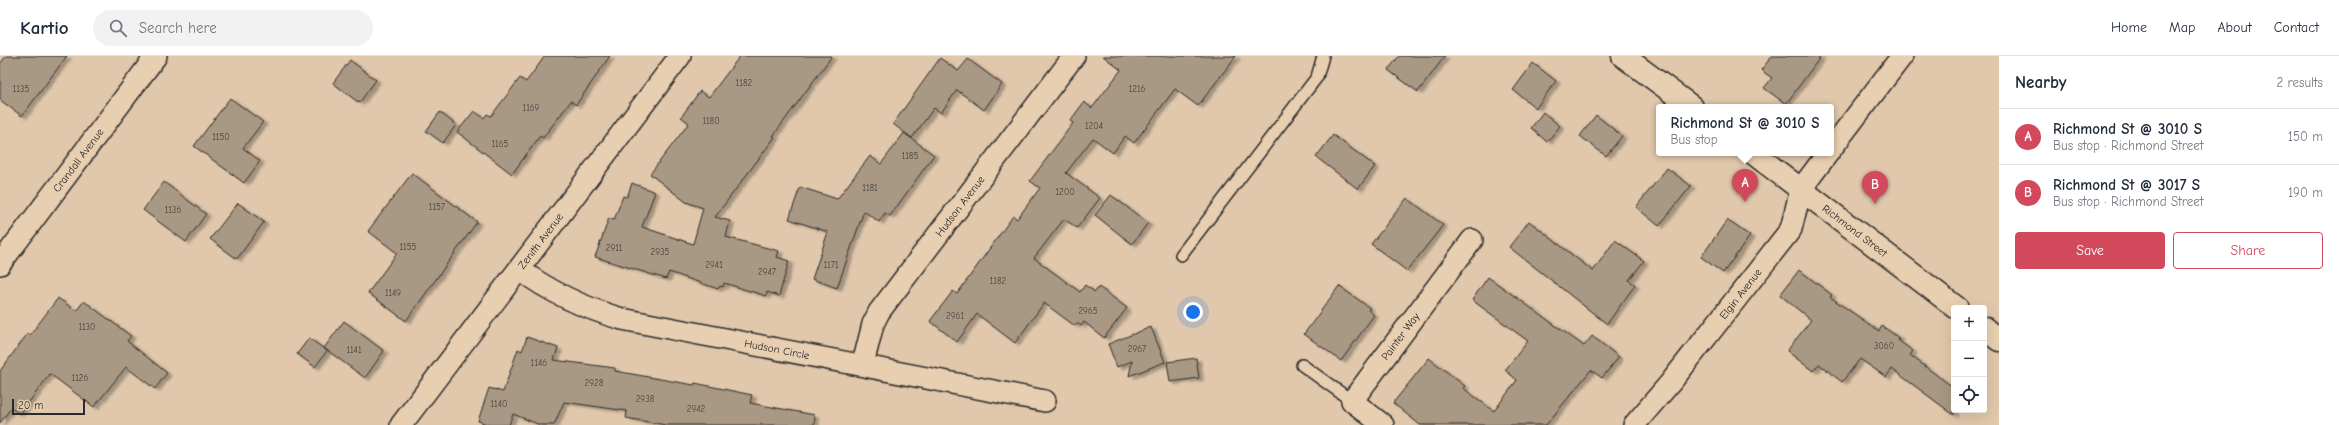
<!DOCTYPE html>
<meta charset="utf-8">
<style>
body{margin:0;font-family:"Comic Neue",sans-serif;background:#f2f2f3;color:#1f2937}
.controls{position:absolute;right:12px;bottom:12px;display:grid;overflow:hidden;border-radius:4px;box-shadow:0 4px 16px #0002}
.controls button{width:36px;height:36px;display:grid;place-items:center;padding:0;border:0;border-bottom:1px solid #e0e1e3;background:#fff;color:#1f2937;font:20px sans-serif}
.scale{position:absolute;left:12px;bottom:10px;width:73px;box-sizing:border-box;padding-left:4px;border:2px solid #2b2b2b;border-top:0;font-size:11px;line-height:14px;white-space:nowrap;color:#2b2b2b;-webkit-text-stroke:3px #e9cfb1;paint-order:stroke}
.you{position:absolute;left:1193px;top:256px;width:14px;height:14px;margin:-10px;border:3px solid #fff;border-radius:50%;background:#1a73e8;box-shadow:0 0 0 6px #1a73e833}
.badge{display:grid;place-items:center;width:26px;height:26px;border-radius:50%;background:#d1495b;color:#fff;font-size:13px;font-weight:700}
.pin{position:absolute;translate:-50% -33px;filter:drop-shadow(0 1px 2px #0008)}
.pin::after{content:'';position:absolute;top:21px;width:14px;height:12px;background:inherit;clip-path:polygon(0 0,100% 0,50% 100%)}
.popup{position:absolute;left:1656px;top:48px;width:178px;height:52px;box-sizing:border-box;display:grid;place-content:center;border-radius:4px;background:#fff;filter:drop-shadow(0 1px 3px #0005);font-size:13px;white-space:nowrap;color:#747a83}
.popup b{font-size:15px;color:#1f2937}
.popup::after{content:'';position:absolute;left:50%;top:100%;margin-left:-8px;border:8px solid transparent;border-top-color:#fff}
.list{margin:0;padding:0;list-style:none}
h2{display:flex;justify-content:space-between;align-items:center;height:52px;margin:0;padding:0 16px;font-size:17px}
h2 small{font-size:13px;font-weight:400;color:#747a83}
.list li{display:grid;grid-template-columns:26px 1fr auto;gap:12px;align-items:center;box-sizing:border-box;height:56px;padding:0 16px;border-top:1px solid #e0e1e3}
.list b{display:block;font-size:15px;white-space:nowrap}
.list p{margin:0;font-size:13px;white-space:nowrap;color:#747a83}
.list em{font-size:13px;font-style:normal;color:#747a83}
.actions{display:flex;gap:8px;padding:12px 16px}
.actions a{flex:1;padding:9px 0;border:1px solid #d1495b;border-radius:4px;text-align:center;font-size:14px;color:#d1495b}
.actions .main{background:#d1495b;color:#fff}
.icon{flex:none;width:22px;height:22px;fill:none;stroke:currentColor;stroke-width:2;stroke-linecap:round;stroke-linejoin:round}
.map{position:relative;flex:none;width:1999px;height:369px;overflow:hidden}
header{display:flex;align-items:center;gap:24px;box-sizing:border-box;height:56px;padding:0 20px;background:#fff;border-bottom:1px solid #e0e1e3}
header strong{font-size:19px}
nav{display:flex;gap:22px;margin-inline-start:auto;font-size:14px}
.search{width:280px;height:36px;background:#f2f2f3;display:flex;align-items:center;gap:10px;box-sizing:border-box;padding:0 14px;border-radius:22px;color:#747a83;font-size:15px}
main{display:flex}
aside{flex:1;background:#fff}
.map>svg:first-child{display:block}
</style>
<header>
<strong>Kartio</strong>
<div class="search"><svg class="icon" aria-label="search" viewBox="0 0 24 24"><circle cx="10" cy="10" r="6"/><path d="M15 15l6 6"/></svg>Search here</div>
<nav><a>Home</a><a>Map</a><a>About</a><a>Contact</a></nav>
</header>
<main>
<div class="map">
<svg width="1999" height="369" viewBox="0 0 1999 369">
<defs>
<filter id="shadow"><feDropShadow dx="4.5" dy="2.5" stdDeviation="1" flood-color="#0004"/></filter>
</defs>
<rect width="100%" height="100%" fill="#e1c8ac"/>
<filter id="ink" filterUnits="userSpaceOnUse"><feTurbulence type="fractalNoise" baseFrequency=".025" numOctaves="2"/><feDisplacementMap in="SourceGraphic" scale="8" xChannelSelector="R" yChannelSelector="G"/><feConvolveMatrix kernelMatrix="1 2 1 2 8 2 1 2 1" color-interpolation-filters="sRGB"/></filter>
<g filter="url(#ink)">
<path fill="#a99883" stroke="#2b2b2b" filter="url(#shadow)" d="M6,0H67L22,60L0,44V8Z
M545,0H610L576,49L571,45L543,82L540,80L512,118L457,76L474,55L484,62L487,58L491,60L520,22L526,26Z
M740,0H832L773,80L775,81L715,161L730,165L726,181L779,195L777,201L789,205L779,240L767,236L766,240L724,227L723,231L720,230L718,233L669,216L666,223L595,201L609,162L614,164L623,140L627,141L632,127L655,136L642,171L693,188L703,152L686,146L650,118L689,67L681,61L700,35L709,41Z
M1103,0H1236L1198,50L1175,33L1134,87L1125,80L1113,97L1093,82L1066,117L1100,142L1077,172L1064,163L1034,202L1080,236L1085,229L1095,236L1099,231L1127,252L1104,282L1084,266L1081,270L1077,267L1075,270L1044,247L1015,287L977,258L957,286L930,265L953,235L957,238L1013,160L1017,163L1040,132L1030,125L1073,67L1070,65L1084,46L1092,52L1121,14Z
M1399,0H1445L1418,36L1388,14Z
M1772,0H1821L1786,48L1764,32L1772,22L1761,14Z
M940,2L958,15L968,3L1002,28L984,54L957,34L941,57L934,52L912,82L893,68Z
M350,4L376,24L359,47L333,27Z
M1533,7L1556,25L1536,52L1513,34Z
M230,42L263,66L243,92L260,105L244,127L194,90Z
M440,56L456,69L443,87L426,75Z
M1543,56L1560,70L1547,86L1531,72Z
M1596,59L1622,80L1606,100L1580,80Z
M904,77L934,99L890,160L885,157L879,166L864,155L837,232L812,223L828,176L789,163L800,131L837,143L870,100L881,108Z
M1333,79L1375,110L1358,133L1316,101Z
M1667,112L1691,130L1659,170L1636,151Z
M412,117L477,166L406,265L368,237L397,197L368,175Z
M164,126L206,158L186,186L143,154Z
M1111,139L1148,167L1132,188L1095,159Z
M1407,142L1443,169L1407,215L1371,188Z
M238,147L264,166L237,203L210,183Z
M1727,164L1750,180L1723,217L1701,201Z
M1529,165L1593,215L1615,184L1644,205L1629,224L1635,229L1607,268L1509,191Z
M1799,214L1832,239L1830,241L1879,275L1882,270L1899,282L1898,284L1913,295L1910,299L1954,332V359L1892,313L1886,321L1860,303L1842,326L1819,308L1813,315L1787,295L1811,264L1780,239Z
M1488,221L1584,290L1592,280L1619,301L1602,322L1591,314L1546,369H1420L1393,347L1429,302L1465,330L1463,332L1494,355L1517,324L1505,314L1528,285L1472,244Z
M1339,230L1370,252L1368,254L1374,259L1341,305L1304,278Z
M58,242L76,255L84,245L131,280L127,285L167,317L155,333L126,311L94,351L50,318L20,358L11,352L0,367V315L28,277L30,279Z
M344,265L384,295L365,322L324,292Z
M1151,271L1165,306L1129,320L1132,305L1117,311L1108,288Z
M527,281L558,292L554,304L615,312V315L694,329L695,327L752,339L750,347L815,359L814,369H666L626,362L627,355L564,346L554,369H540L513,358L509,369H490L478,365L489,332L503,336L518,293L522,295Z
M309,282L327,295L315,311L297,298Z
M1196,302L1199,322L1170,326L1167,306Z"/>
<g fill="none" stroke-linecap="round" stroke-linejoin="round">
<g stroke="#2b2b2b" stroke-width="14">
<path id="lane" d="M1181,199L1317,21L1323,0
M1302,309L1352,345"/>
</g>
<g stroke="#2b2b2b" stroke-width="24">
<g id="street">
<path d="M1831,93L1902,0"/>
<path id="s1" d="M0,208L156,0"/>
<path id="s2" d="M519,213C551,237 584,252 622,263L1045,345"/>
<path id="s3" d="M863,308L873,268L879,256L1074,0"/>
<path id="s4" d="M401,369L680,0"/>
<path id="s5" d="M1383,369L1352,345L1472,184"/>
<path id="s6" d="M1634,369L1671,326L1791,173L1801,133L1828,97"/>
</g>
</g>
<g stroke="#2b2b2b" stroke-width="25">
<g id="secondary">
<path d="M1623,0L1692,51"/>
<path id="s7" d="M1753,97L1957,252"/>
<path d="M1984,272L1999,284"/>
</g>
</g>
<use href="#lane" stroke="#e9cfb1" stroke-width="11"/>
<use href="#street" stroke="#e9cfb1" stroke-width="21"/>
<use href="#secondary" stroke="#e9cfb1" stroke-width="22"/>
</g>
</g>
<g text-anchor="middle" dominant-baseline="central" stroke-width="3" stroke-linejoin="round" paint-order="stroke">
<g font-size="9" fill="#4a4641">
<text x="744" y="27">1182</text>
<text x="21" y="33">1135</text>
<text x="1137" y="33">1216</text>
<text x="531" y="52">1169</text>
<text x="711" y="65">1180</text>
<text x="1094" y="70">1204</text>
<text x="221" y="81">1150</text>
<text x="500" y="88">1165</text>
<text x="910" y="100">1185</text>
<text x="870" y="132">1181</text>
<text x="1065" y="136">1200</text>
<text x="437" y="151">1157</text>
<text x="173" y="154">1136</text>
<text x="408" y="191">1155</text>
<text x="614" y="192">2911</text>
<text x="660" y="196">2935</text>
<text x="714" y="209">2941</text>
<text x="831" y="209">1171</text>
<text x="767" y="216">2947</text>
<text x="998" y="225">1182</text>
<text x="393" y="237">1149</text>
<text x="1088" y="255">2965</text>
<text x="955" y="260">2961</text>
<text x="87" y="271">1130</text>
<text x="1884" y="290">3060</text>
<text x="1137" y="293">2967</text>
<text x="354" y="294">1141</text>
<text x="539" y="307">1146</text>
<text x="80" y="322">1126</text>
<text x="594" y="327">2928</text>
<text x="645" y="343">2938</text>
<text x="499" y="348">1140</text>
<text x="696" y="353">2942</text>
</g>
<g font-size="11" fill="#2b2b2b" stroke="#e9cfb1">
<text stroke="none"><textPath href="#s1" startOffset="130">Crandall Avenue</textPath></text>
<text stroke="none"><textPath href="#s3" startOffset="188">Hudson Avenue</textPath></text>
<text stroke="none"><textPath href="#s7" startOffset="128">Richmond Street</textPath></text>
<text stroke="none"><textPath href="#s4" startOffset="231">Zenith Avenue</textPath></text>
<text stroke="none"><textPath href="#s6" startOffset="169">Elgin Avenue</textPath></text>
<text stroke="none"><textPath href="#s5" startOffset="120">Painter Way</textPath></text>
<text stroke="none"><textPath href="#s2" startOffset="273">Hudson Circle</textPath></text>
</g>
</g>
</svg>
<div class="controls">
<button>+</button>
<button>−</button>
<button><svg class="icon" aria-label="locate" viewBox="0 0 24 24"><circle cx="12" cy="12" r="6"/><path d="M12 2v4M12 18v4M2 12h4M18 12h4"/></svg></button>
</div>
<div class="scale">20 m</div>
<div class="you"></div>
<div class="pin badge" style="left:1745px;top:146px">A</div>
<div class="popup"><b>Richmond St @ 3010 S</b>Bus stop</div>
<div class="pin badge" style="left:1875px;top:148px">B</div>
</div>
<aside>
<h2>Nearby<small>2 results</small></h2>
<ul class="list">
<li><span class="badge">A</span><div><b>Richmond St @ 3010 S</b><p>Bus stop · Richmond Street</p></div><em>150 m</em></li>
<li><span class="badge">B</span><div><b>Richmond St @ 3017 S</b><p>Bus stop · Richmond Street</p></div><em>190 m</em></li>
</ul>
<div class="actions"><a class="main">Save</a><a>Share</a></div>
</aside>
</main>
